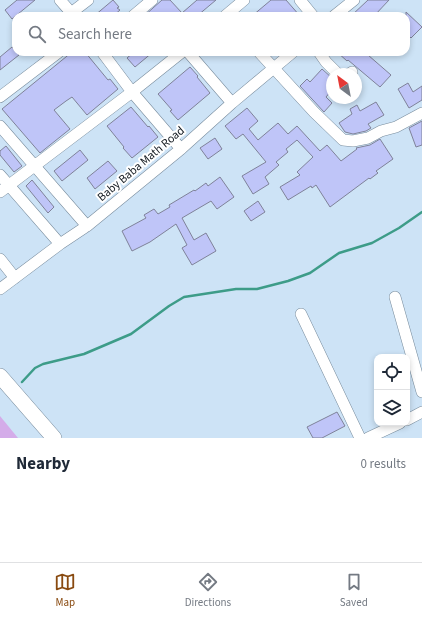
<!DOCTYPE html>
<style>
body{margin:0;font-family:"Source Sans 3",sans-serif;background:#f2f2f3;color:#1f2937}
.controls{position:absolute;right:12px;bottom:12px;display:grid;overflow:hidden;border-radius:8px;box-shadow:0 2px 6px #0003}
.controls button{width:36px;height:36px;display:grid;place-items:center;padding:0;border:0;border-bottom:1px solid #e0e1e3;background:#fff;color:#1f2937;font:20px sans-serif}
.compass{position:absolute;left:326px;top:68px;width:36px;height:36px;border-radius:50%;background:#fff;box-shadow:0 2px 6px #0003;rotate:328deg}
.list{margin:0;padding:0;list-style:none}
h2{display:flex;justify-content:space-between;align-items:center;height:52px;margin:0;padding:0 16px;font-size:17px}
h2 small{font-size:13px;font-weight:400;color:#747a83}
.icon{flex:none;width:22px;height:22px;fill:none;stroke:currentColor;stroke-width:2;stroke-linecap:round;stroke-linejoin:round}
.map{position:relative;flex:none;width:422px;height:438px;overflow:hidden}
.search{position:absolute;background:#fff;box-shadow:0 2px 6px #0003;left:12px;right:12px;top:12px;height:44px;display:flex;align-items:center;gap:10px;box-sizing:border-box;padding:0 14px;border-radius:12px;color:#747a83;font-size:15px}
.sheet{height:124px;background:#fff}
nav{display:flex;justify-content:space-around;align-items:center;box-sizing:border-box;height:56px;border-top:1px solid #e0e1e3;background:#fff;font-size:11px;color:#747a83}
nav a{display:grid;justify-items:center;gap:2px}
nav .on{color:#894a10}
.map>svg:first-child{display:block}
</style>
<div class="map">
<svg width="422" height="438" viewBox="0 0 422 438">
<rect width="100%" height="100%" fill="#cde3f6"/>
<path fill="#d4ace9" d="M0,416L18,438H0Z"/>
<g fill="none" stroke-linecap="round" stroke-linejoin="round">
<path stroke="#3d9c88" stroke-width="2.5" d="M22,382L35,368L43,364L84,354L131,334L169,306L184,297L236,289H257L288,281L310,273L339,253L372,243L399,228L422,212"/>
</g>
<path fill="#bfc5f8" stroke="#7f8299" d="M17,0H35L12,19L5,10Z
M113,0L119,7L117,8L120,10L113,16H94Z
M162,0H170L182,13L197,0H216L197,16H144Z
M271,0H286L300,16H252Z
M368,0H389L374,16H351Z
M406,12L422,27L411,38L406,33Z
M12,47L19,55L0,70V57Z
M72,52H85L108,80L110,79L118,89L87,115L72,97L66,101L54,110L70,129L40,153L2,109Z
M134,52H153L135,67L127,58Z
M337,52H371L368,55L391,75L380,87L348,60L347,61Z
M190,67L198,76L197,77L210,93L178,120L170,111L172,110L158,94Z
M322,69L332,78V90L326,97L332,103L324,112L300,86L307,79L310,82Z
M408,83L413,92L422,86V100L409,108L398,89Z
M376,102L384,115L368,124L371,128L366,131L353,134L345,132L339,123L352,114L350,109L357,105L360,111Z
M131,107L148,127L149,126L158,137L132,158L123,148L124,147L107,126Z
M247,108L258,121L249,129L258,140L278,123L288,134L297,126L320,151L327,145L341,161L357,149L356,148L370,145L380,139L393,159L376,171L378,173L370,179L369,178L330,207L316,185L312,188L311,186L288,200L280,187L300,175L297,172L313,157L297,140L286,149L288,152L276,162L279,165L265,177L269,184L253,194L242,176L266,162L243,134L236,139L225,126Z
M422,121V145L416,147L409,128Z
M215,138L222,149L208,159L200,148Z
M6,146L22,166L14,172L0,155V151Z
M80,150L88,160L62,181L54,171Z
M108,161L117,171L95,189L87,178Z
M220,177L234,197L217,209L211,201L182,218L194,240L206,233L216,251L192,265L182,248L187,245L176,224L150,242L132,251L122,231L146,218L144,215L154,209L158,214L170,207L169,205L194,190L195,191L206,183L208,186Z
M32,180L54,207L48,213L26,186Z
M258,201L265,212L251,221L244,211Z
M337,412L345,426L322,438H313L307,427Z"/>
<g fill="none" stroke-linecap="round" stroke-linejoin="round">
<g stroke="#788c9d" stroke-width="12">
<path id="minor" d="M60,0L74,16
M300,0L313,16
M71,13L88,0
M133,16L152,0
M225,16L244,0
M334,16L354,0
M102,52L132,92L181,149
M188,52L232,103
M259,52L314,112L343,140L353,141L368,138L381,131L396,127L422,113
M319,52L326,62L338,74
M349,74L352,72
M0,97L59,52
M0,126L87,226
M0,175L60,244
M0,192L132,92L182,52
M0,259L15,278
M0,289L60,244L87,226L181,149L232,103L293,52
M395,297L422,392
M301,314L360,438
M407,420L422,412
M368,438L400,423"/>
</g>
<g stroke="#788c9d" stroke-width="16">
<path id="major" d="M0,376L54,438"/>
</g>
<use href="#minor" stroke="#fff" stroke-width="11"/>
<use href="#major" stroke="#fff" stroke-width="15"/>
</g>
<g text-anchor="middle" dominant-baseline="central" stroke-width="4" stroke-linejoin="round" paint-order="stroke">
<g font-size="12" fill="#131a21" stroke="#fff">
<text transform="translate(141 164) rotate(-40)">Baby Baba Math Road</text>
</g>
</g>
</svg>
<div class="controls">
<button><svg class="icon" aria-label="locate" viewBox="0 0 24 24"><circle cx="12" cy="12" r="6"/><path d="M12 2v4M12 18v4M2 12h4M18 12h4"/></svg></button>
<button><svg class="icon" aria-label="layers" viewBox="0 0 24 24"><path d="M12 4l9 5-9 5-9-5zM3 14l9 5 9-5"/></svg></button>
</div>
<svg class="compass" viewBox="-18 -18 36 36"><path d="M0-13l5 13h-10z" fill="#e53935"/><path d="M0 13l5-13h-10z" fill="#747a83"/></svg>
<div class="search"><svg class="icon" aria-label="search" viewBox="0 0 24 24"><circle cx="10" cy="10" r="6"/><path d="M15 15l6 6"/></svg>Search here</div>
</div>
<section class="sheet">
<h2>Nearby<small>0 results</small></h2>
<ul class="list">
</ul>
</section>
<nav>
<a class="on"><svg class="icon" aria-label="map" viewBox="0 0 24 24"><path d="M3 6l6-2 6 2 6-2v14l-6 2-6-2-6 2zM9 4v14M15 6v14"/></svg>Map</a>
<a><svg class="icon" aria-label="directions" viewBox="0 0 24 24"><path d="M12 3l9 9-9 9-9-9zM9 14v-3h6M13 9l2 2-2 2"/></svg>Directions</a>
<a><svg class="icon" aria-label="saved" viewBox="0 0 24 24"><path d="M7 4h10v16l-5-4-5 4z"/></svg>Saved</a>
</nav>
